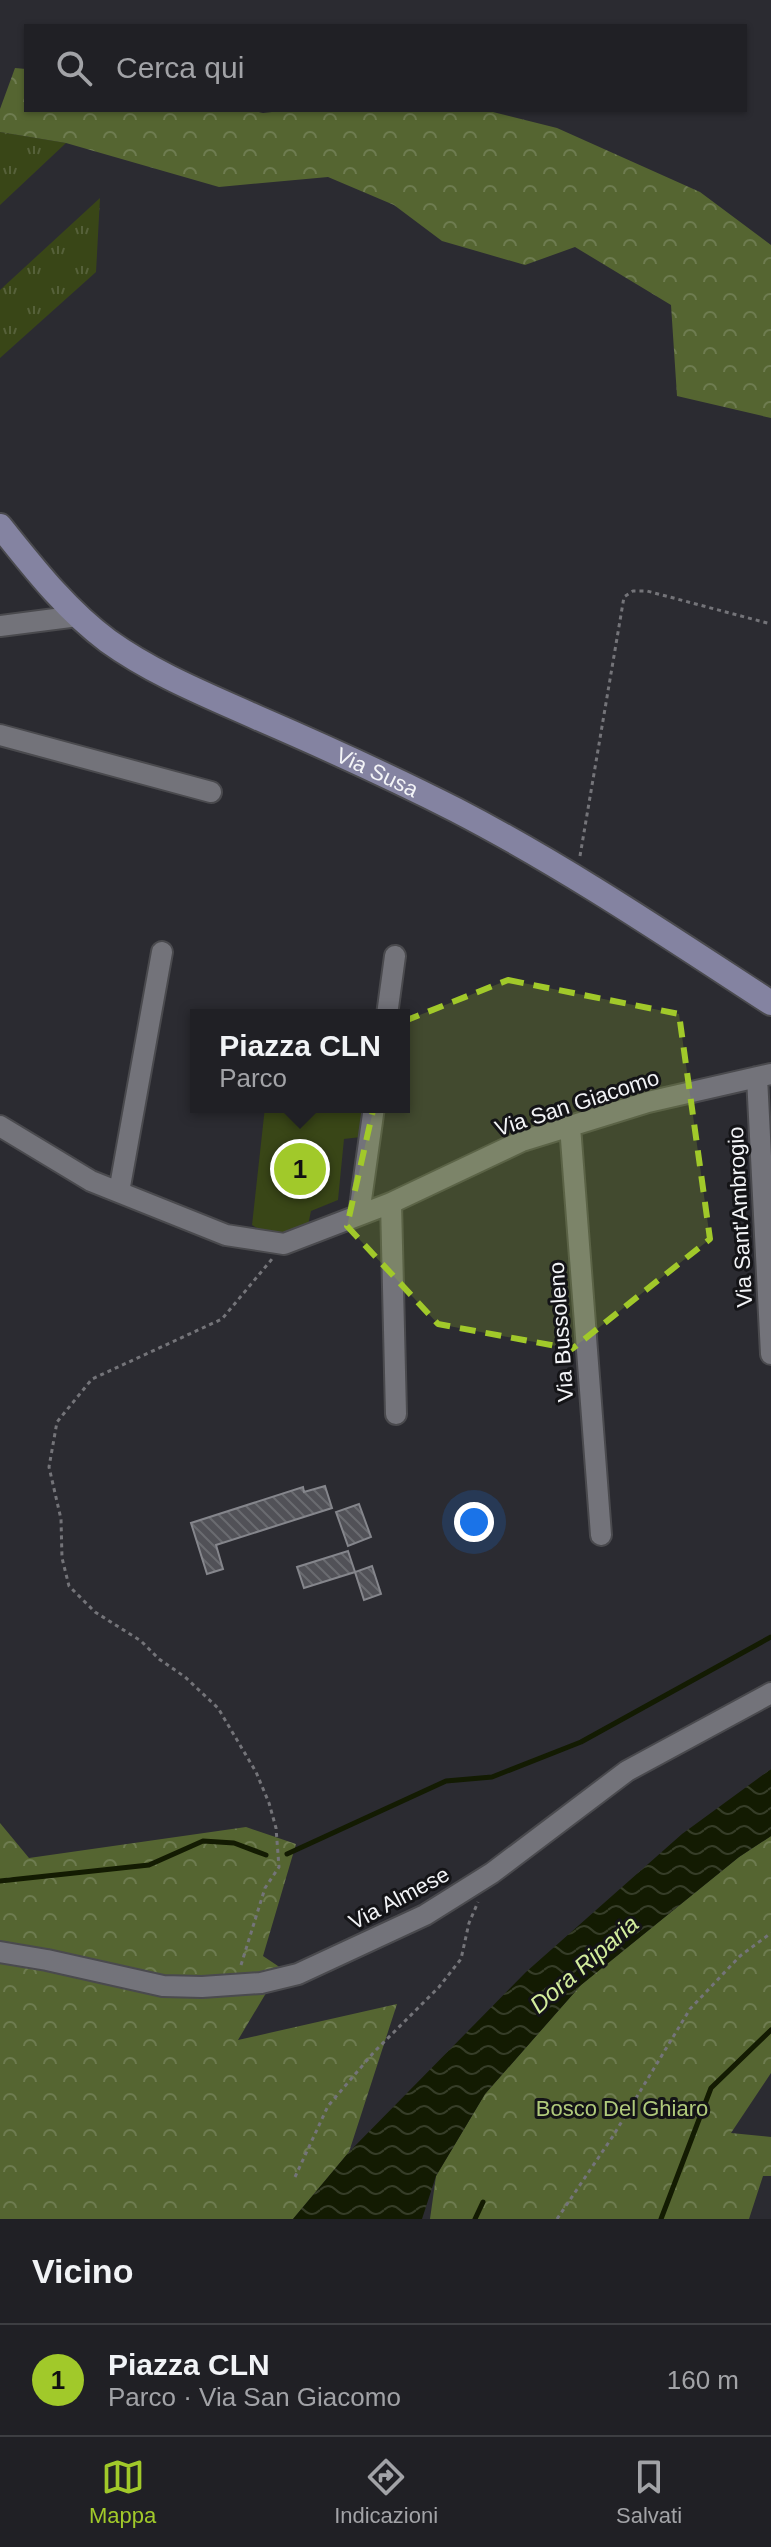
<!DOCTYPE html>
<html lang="it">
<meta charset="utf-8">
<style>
body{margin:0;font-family:Arial,sans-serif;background:#2d2d32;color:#f1f3f6}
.you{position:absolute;left:474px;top:1522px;width:28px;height:28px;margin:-20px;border:6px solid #fff;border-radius:50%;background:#1a73e8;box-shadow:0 0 0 12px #1a73e833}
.badge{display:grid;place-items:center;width:52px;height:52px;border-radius:50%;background:#a1c92a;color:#111;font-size:26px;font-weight:700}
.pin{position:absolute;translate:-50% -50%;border:4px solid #fff;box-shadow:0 2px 8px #0006}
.popup{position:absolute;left:190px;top:1009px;width:220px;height:104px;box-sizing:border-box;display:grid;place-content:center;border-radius:0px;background:#202025;filter:drop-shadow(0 2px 6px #0005);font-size:26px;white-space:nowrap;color:#a2a3a7}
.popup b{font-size:30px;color:#f1f3f6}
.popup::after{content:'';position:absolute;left:50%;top:100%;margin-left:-16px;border:16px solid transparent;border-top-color:#202025}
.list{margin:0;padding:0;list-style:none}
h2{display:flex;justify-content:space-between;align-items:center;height:104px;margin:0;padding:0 32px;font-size:34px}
h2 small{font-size:26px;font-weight:400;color:#a2a3a7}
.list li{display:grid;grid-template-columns:52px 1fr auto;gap:24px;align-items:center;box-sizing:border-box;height:112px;padding:0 32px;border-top:2px solid #3d3e42}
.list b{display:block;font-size:30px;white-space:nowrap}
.list p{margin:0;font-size:26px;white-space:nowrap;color:#a2a3a7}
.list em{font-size:26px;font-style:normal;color:#a2a3a7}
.icon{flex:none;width:44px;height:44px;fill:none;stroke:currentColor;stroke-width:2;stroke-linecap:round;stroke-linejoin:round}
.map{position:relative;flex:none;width:771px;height:2219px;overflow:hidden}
.search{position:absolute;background:#202025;box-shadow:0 2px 6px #0004;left:24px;right:24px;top:24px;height:88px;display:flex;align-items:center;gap:20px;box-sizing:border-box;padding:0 28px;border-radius:0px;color:#a2a3a7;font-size:30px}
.sheet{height:216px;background:#202025}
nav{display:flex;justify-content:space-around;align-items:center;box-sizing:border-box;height:112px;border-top:2px solid #3d3e42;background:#202025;font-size:22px;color:#a2a3a7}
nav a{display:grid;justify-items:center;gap:4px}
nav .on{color:#a1c92a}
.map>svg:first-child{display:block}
</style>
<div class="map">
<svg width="771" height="2219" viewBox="0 0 771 2219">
<defs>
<pattern id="grass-tufts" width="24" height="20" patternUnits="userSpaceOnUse" patternTransform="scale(2)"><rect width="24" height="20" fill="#394617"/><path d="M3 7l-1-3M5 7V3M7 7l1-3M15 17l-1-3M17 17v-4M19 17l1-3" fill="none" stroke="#56613a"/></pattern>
<pattern id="forest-crowns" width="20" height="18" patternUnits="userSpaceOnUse" patternTransform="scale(2)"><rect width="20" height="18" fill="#556531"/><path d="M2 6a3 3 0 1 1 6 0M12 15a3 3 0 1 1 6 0" fill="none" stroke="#6e7c50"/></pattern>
<pattern id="water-waves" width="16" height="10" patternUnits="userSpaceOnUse" patternTransform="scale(2)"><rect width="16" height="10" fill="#131b02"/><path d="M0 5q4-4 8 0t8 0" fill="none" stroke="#363d28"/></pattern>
<pattern id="building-back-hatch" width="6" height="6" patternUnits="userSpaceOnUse" patternTransform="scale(2)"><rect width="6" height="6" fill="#515157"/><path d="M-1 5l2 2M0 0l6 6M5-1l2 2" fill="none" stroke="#6a6b70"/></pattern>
</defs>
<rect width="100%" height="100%" fill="#2b2b31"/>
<path fill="url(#grass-tufts)" d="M0,132L66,143L0,205Z
M100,198L96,272L0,358V290Z"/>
<path fill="url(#forest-crowns)" d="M15,68L26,69V110H250L263,113L290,110H485L557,128L700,192L771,245V418L677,396L671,305L575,247L525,265L442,241L394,205L328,177L219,187L66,143L0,132V109Z
M0,1823L29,1858L246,1827L296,1844L263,1956L281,1968L238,2040L397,2004L349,2152L293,2219H0Z
M771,1836V2073L731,2133L771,2137V2176H763L749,2219H430L436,2176L485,2094L581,1985L739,1857Z"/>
<path fill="#394617" d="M265,1107H363L361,1137L344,1139L338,1200L311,1211L306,1235L284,1244L252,1225Z"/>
<path fill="url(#water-waves)" d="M771,1769V1836L739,1857L581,1985L485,2094L436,2176L422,2219H293L349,2152L526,1972L682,1834Z"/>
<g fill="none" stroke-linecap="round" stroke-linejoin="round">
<path stroke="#131b02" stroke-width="5" d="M287,1854L446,1781L492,1777L581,1742L771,1637
M0,1881L149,1865L203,1841L234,1843L266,1855
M475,2219L483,2202
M661,2219L711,2088L771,2030"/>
</g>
<path fill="url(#building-back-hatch)" stroke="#85868c" stroke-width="2" d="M325,1486L332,1508L216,1545L223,1569L207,1574L191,1523L303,1487L304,1492Z
M359,1504L371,1537L348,1546L336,1512Z
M348,1551L355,1572L304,1588L297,1567Z
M372,1566L381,1594L364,1600L355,1572Z"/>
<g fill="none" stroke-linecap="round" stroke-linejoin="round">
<g stroke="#4a4a4e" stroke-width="24">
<path id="street" d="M0,626L78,616
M0,735L211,792
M387,1015L395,956
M757,1077L771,1354
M0,1126L91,1181L226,1235L284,1244L391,1203L522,1141L648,1102L771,1074
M570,1126L601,1535
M119,1192L162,952
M391,1203L396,1414
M359,1214L374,1107
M0,1952L47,1960L163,1986L202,1987L261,1983L298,1974L425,1915L492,1873L627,1771L771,1693"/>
</g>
<g stroke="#4a4a4e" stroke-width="28">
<g id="secondary">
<path id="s1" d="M0,526C33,567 65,609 108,641C154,674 207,695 258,718C325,747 391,777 456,810C566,867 668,936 771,1003"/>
</g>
</g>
<path stroke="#747479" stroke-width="3" stroke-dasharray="4 4" stroke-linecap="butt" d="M580,856L624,597L633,591H647L771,624
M241,1965L265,1888L279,1867L276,1828L269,1803L256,1772L218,1708L185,1677L159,1659L141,1641L95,1612L69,1586L62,1558L61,1519L49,1467L57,1422L92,1379L222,1319L272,1259
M295,2177L328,2106L374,2052L439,1987L461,1959L469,1923L478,1902
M557,2219L613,2136L690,2009L740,1956L771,1933"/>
<use href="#street" stroke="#73737a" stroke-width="20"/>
<use href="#secondary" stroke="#8483a1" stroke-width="24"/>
</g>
<path fill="#a1c92a" fill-opacity="0.2" stroke="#a1c92a" stroke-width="6" stroke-dasharray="16 10" stroke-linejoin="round" d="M508,980L679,1014L710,1239L572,1349L438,1324L347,1226L392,1026Z"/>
<g text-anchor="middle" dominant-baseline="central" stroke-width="6" stroke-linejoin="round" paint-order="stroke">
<g font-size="22" fill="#f3f4f7" stroke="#141417">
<text stroke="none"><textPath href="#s1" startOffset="458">Via Susa</textPath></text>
<text transform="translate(577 1103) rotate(-18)">Via San Giacomo</text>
<text transform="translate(740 1217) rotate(-93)">Via Sant'Ambrogio</text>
<text transform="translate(561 1332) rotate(-94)">Via Bussoleno</text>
<text transform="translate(399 1898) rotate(-28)">Via Almese</text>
</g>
<g font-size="22" fill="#b0ca7b" stroke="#141417">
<text x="622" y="2108">Bosco Del Ghiaro</text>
</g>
<g font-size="24" font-style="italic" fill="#d2ed9c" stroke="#141417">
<text transform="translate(584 1964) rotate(-41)">Dora Riparia</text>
</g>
</g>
</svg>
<div class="you"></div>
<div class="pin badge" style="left:300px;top:1169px">1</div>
<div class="popup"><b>Piazza CLN</b>Parco</div>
<div class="search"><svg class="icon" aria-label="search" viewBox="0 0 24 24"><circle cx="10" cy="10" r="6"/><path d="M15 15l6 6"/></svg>Cerca qui</div>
</div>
<section class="sheet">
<h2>Vicino<small></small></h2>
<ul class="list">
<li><span class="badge">1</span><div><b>Piazza CLN</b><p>Parco · Via San Giacomo</p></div><em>160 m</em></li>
</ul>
</section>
<nav>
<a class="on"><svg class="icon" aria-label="map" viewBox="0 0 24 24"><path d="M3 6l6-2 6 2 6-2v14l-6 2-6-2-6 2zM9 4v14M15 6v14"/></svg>Mappa</a>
<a><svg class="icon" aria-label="directions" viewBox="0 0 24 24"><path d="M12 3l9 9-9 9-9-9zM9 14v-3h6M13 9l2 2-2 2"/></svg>Indicazioni</a>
<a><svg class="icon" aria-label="saved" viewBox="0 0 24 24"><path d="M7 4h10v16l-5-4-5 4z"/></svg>Salvati</a>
</nav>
